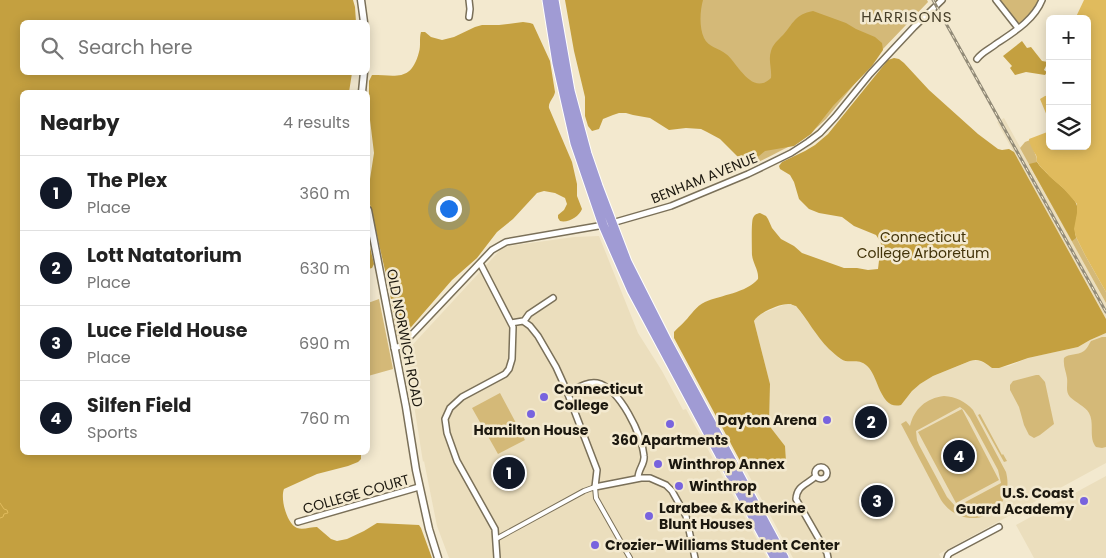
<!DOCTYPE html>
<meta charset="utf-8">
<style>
body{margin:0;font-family:Poppins,sans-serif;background:#f6f6f6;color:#222}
.controls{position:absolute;right:15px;top:15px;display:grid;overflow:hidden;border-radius:8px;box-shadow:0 2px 12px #0003}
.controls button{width:45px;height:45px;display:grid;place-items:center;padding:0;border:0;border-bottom:1px solid #e0e0e0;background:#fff;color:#222;font:25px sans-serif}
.you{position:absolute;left:448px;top:208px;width:18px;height:18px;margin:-12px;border:4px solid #fff;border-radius:50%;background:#1a73e8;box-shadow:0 0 0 8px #1a73e833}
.badge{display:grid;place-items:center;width:32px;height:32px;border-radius:50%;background:#111827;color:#fff;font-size:16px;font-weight:700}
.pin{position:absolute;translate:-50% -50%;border:2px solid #fff;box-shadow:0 1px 5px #0006}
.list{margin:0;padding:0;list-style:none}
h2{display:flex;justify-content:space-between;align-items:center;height:65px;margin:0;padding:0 20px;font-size:21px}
h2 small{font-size:16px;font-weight:400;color:#767676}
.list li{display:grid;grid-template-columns:32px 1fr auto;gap:15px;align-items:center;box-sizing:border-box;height:75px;padding:0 20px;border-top:1px solid #e0e0e0}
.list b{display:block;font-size:19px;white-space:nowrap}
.list p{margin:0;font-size:16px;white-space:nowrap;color:#767676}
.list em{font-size:16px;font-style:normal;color:#767676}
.icon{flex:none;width:28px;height:28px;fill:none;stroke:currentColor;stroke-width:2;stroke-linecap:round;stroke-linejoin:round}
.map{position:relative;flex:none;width:1106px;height:558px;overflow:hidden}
.search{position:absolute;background:#fff;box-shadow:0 2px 12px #0003;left:20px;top:20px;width:350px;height:55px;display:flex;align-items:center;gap:12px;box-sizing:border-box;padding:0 18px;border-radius:8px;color:#767676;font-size:19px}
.panel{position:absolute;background:#fff;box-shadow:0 2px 12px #0003;left:20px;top:90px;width:350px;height:365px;border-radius:8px}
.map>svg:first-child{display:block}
</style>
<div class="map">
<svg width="1106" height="558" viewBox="0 0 1106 558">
<rect width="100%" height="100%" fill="#f3e9cf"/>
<path fill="#ebdebd" d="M1004,118L1106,303V319L997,122Z
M599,236L638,333L662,371L683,410L686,409L767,558H449L437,526L424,461L423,462L411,386L405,353L502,248L509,246L574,237Z
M786,304H789L796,306L824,343L840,359L843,360L859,361L865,364L873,373L883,397H907L917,386L933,376L973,360L980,361L986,364L992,368L1009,366L1028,358L1078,347L1090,340L1106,333V463L939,554L941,558H793L746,470L747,471L774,465L781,464L786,461L785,446L770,428L769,425L770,384L754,321L758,315Z
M1106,476V558H1034L1016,525Z"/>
<path fill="#d4b978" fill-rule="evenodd" d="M566,0H927L928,2L882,50L826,119C804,142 777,152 749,167L730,146L659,56Z
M999,0H1038L1040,1C1035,11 1030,17 1020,23L1017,22Z
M1030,140C1031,146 1034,150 1036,156C1038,162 1035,158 1038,164C1041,169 1046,171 1049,177L1064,189L1076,203L1077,213L1074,229L1076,237L1085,255L1106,292V303L1020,148L1025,142Z
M379,299L393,369L368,376V303Z
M1102,337H1106V447L1102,448L1096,447C1088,437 1095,424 1089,413C1085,406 1076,403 1070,397C1065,391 1068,385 1067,378C1066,371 1063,366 1064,358C1069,353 1077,356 1084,351C1087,349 1089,344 1091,341Z
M1036,375H1039L1045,382L1054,424L1040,435L1034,438L1029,435L1024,425L1019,407L1010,390V385L1013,381Z
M500,393L525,440L498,454L472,408Z
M944,396C956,397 965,401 973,410L1006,472C1017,514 965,536 941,500L901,424L906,421L910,426C914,409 926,398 944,396ZM960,407L964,410L970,418L998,470L1001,483L956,507L947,497L919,445L917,440L916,431Z
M962,409L999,480L956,503L918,432Z
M980,414L1002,455L1003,454L1007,461L1004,462L978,415Z"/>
<path fill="#c4a040" d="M0,0H353L355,7L356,22H22V72L352,73L349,92H22V452L361,453V459L358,462L348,466L317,474L284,489C280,499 287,524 297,528C303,530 311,527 317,527L331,539L337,541L347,539L364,531L377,523L419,525L421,528L432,558H0Z
M565,0H703C700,11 699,27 704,38C708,47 719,48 726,54C737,62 752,97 771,78C772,69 768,60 771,51C773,44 778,40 783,35C793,24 795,14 813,11L846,23L856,29L875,37L882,43L883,50L872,66L833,106L811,134L794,146L765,151L751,163H744L720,139L707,132L701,129L686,128L669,130L650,118L633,115L626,113H619L613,115L603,119L599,129L592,131L588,126L585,116V97L574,51Z
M523,22L530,23L533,24L550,61L555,92C554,98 548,102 549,108L572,162L577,184V196L582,209C579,217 568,223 560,221L558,218V215L564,210L567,204L565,198L555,193L544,191L537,193L513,219L497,232L477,258L452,280L406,333L400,337L397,335L389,288L369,200L370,179L374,153L370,120L369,92V81L372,75C397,75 411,82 419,52C421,45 419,39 421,32H425L431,37L442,40L454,37L475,27L482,25H499Z
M1022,41L1027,48L1031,47L1042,61L1048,62L1044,70L1047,72L1045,75L1026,72L1015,75L1010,68L1012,66L1003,56Z
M894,58L899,59L904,63L929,90L978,134L998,149L1002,150L1009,149L1014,152L1106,319V333L1090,340L1078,347L1028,358L999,368H992C985,363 980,358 970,361L933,376L920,384L912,391L901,405C881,410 879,380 869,368C859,356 850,365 841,359C836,356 833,352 829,349C816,336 808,320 796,306C792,305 792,304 788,304C779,304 758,313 754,321L770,384L769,425L771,428L785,446L786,461L781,464L774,465L751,471L745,470L674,338V332C677,328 682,325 685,321C691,315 696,306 705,302C721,295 746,293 758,279C759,270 753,264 752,255C752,249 751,222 753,218C755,214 756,214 760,213L766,216L768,219L772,228L781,239L794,246L802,253L844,268H857L868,270L878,269L881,244L880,241L876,235L854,226L842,217L819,213L809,209L799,199L794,182L790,175L780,169L779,166L782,162L805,151L815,145L828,134L888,60Z
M1037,162C1045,175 1075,194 1077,206C1079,217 1073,226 1076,238L1072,241L1029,164Z
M368,239L374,264L372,268L368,269Z"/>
<path fill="#e0bb5d" d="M1084,0H1106V292L1085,255L1076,237L1074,229L1077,213V204L1064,189L1049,176C1046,171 1041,169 1038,163C1035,159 1038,161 1036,155C1033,150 1030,146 1029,139L1050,131V146H1087V19H1075Z
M1050,95V123L1040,99L1045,96Z"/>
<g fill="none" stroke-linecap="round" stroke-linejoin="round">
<path stroke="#e0bb5d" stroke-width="1" d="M0,503L4,509L7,510L8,513L4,514L3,517L0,518"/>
<g stroke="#7a7059" stroke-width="6">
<path id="pedestrian" d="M496,539L584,491L595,487L596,498L630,558"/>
</g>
<g stroke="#7a7059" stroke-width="8">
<path id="minor" d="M469,0L470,9L469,17
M996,0L1018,28
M977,59C982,52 990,49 996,44C1014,32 1034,20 1042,0
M612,223L671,206L748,174L791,153L808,142L820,133L835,117L870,74L914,27L942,0
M480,263L513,327L512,359L509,369L505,374L462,397L450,408L445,419L447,433L457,461L495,529L497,558
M524,321L529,314L553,298
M511,323L523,321L530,326L538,336L556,367L566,389L597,470L595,487L641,478H650L666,485L672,491L686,516L695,558
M394,348L401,346L492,250L506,242L604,225
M568,393C576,389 587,381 597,383C620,388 642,435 644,456C645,464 638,469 638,478
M815 473a6 6 0 1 1 12 0a6 6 0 1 1-12 0Z
M816,476C807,485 797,485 796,499L827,553L828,558
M298,522L419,487
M947,558L948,555L950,553L999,527"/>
</g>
<g stroke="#7a7059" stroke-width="9">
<path id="tertiary" d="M361,0L364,22
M362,92L364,72
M368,210L406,407L416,470L429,529L438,558"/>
</g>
<g stroke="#fff" stroke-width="11">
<path id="trunk" d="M547,0L557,63L575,143L603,225L632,291L775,558
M554,0L570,91L587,154L598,186L627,262L668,343L784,558"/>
</g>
<use href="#pedestrian" stroke="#fff" stroke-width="4"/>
<use href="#minor" stroke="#fff" stroke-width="5"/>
<use href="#tertiary" stroke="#fff" stroke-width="6"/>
<use href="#trunk" stroke="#a09bd4" stroke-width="9"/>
<g stroke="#928b78" stroke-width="3">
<path id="rail" d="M933,0L1106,312"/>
</g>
<use href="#rail" stroke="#f3e9cf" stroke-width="1" stroke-dasharray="4" stroke-linecap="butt"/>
</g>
<g fill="#7863de" stroke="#f3e9cf" stroke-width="2">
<circle cx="544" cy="397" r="5"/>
<circle cx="531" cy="414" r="5"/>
<circle cx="827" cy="420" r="5"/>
<circle cx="670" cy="424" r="5"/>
<circle cx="658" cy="464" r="5"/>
<circle cx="679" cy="486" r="5"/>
<circle cx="1084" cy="501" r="5"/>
<circle cx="649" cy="516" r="5"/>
<circle cx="595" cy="545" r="5"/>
</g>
<g text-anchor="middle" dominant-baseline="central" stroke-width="5" stroke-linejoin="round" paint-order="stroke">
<g font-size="14" fill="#1c180f" stroke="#f3e9cf">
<text transform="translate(704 178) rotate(-22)">BENHAM AVENUE</text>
<text transform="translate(405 338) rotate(79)">OLD NORWICH ROAD</text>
<text transform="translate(356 494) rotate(-16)">COLLEGE COURT</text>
</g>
<g font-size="14" fill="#423309" stroke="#f3e9cf">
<text x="923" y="237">Connecticut<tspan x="923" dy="16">College Arboretum</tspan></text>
</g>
<g font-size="14" font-weight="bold" fill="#1c180f" stroke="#f3e9cf" text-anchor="start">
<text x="554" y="389">Connecticut<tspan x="554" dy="16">College</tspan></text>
<text x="817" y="420" text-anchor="end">Dayton Arena</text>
<text x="531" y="430" text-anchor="middle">Hamilton House</text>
<text x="670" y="440" text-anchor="middle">360 Apartments</text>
<text x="668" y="464">Winthrop Annex</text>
<text x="689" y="486">Winthrop</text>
<text x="1074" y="493" text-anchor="end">U.S. Coast<tspan x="1074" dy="16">Guard Academy</tspan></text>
<text x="659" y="508">Larabee &amp; Katherine<tspan x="659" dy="16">Blunt Houses</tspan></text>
<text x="605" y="545">Crozier-Williams Student Center</text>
</g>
<g font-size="15" letter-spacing="1" fill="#473f29" stroke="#f3e9cf">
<text x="907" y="16">HARRISONS</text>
</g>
</g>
</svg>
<div class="controls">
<button>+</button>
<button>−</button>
<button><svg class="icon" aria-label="layers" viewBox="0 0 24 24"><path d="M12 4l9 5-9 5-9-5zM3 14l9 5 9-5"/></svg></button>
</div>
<div class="you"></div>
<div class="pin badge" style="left:509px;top:473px">1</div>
<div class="pin badge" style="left:871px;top:422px">2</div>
<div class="pin badge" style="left:877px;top:501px">3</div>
<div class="pin badge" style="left:959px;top:456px">4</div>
<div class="search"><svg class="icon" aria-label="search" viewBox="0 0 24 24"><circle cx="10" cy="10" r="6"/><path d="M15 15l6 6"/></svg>Search here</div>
<section class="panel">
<h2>Nearby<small>4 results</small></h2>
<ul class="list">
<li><span class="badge">1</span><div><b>The Plex</b><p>Place</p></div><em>360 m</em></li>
<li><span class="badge">2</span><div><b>Lott Natatorium</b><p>Place</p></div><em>630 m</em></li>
<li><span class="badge">3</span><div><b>Luce Field House</b><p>Place</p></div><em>690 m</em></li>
<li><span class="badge">4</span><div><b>Silfen Field</b><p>Sports</p></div><em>760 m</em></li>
</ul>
</section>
</div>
